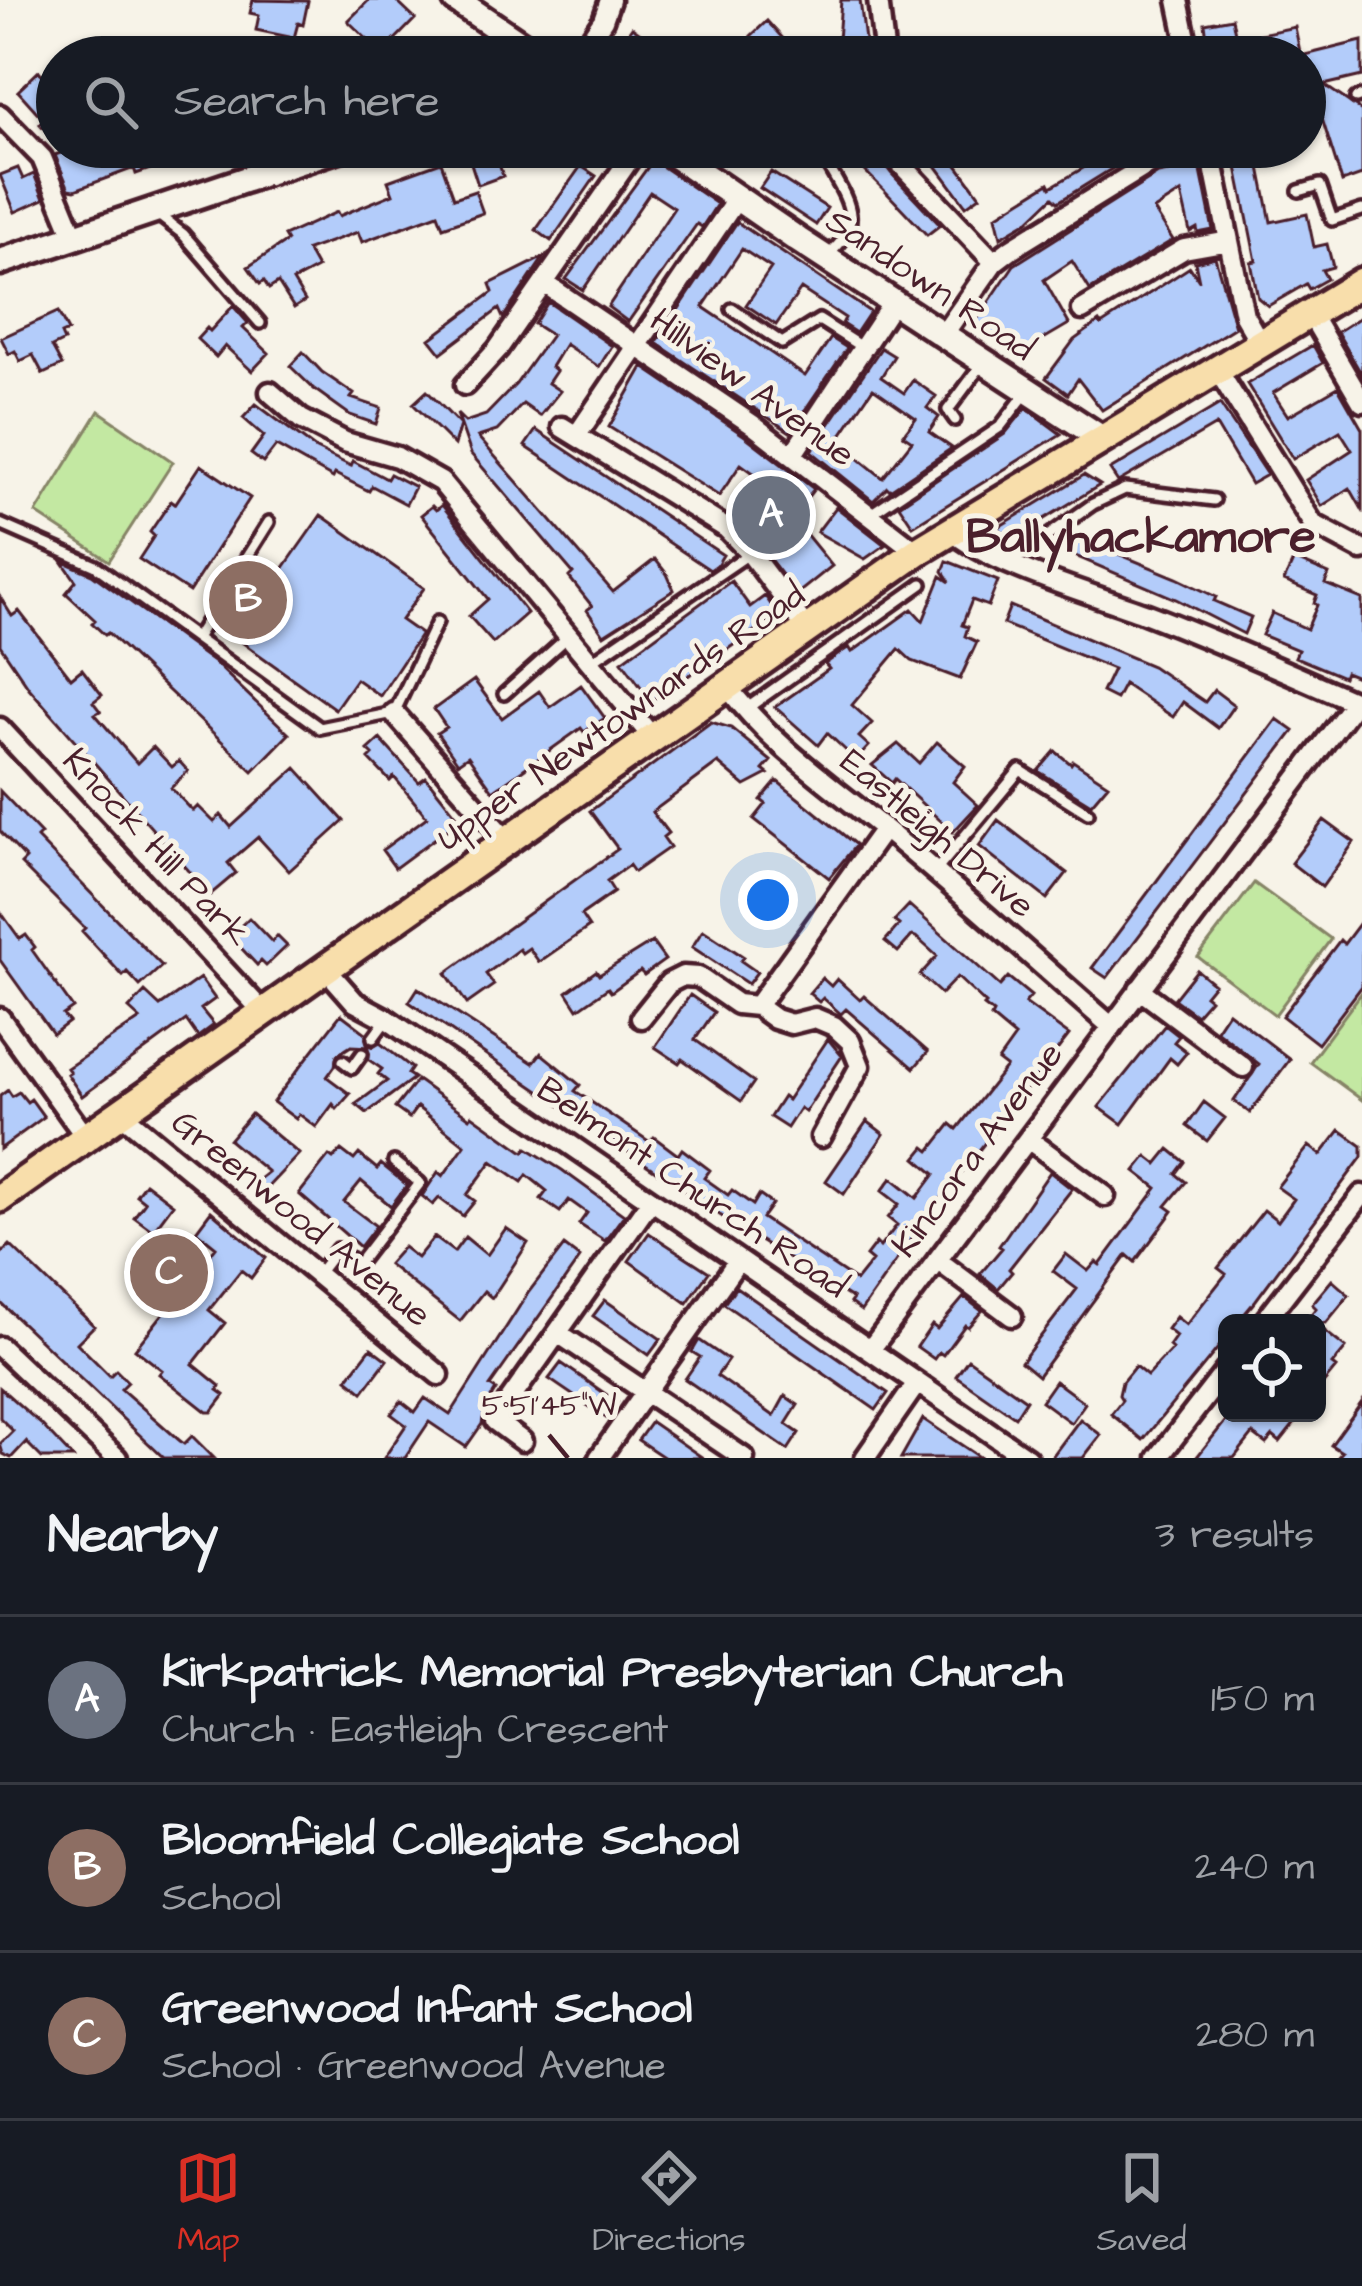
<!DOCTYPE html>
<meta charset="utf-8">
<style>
body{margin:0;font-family:"Architects Daughter",sans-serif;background:#20242c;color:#f1f3f6}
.controls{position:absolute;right:36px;bottom:36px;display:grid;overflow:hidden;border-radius:18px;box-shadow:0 3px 9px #0004}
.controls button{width:108px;height:108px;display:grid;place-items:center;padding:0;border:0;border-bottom:3px solid #363941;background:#171b24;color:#f1f3f6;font:60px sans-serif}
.you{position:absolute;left:768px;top:900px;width:42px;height:42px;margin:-30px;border:9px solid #fff;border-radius:50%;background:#1a73e8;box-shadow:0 0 0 18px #1a73e833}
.badge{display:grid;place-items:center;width:78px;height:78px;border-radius:50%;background:#d93025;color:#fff;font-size:39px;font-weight:700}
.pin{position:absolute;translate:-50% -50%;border:6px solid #fff;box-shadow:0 3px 12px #0006}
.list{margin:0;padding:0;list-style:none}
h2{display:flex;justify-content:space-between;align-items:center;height:156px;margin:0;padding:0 48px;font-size:51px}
h2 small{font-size:39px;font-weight:400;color:#9ea1a6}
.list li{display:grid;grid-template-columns:78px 1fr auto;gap:36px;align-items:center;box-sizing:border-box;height:168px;padding:0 48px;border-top:3px solid #363941}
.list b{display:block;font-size:45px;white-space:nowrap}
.list p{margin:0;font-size:39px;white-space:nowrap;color:#9ea1a6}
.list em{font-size:39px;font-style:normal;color:#9ea1a6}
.icon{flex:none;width:66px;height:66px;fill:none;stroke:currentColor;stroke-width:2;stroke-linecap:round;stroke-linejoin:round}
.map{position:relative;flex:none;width:1362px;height:1458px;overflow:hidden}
.search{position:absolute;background:#171b24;box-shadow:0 3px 9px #0004;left:36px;right:36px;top:36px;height:132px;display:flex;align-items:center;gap:30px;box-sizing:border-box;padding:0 42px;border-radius:66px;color:#9ea1a6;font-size:45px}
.sheet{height:660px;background:#171b24}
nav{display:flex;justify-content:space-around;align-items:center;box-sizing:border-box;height:168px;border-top:3px solid #363941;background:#171b24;font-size:33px;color:#9ea1a6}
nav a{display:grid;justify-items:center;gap:6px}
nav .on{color:#d93025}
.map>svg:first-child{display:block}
</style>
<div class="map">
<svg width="1362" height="1458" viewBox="0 0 1362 1458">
<rect width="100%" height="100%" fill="#f7f3e8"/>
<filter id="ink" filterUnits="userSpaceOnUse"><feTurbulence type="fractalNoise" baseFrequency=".00833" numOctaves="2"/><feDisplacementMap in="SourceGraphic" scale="24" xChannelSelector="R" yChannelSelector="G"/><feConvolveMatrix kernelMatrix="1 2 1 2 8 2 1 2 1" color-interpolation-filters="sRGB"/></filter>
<g filter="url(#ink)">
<path fill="#c3e8a2" stroke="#868466" stroke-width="3" d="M99,411L173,462L109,561L36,513Z
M1254,883L1331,939L1275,1015L1198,957Z
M1362,992V1100L1310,1062Z"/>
<path fill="#b3ccfa" stroke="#4a1f2b" stroke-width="3" fill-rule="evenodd" d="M253,0L308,1L303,25L298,23L294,38L256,30L259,15L250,13Z
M369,0H395L415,19L378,57H340L371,43L348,21Z
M841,0H860L867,57H847L845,40L838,41Z
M1232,18L1236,39L1295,27L1301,57H1209L1205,23Z
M767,21L787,43L771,57H751L761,48L751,36Z
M632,27L659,46L651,57H611Z
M1362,41V76L1324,85L1362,111V175L1342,182L1312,87L1305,89V55Z
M39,71L57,91V134L53,130L49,134L40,124L44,120L18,91Z
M77,147H102L106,160L142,147L206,149L136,174L134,168L75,190L69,189L55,155Z
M866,147H881L882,161L891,173L940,225L927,235L886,192L865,171Z
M1104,147H1147L1058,202L1053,197L1028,221L1001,237L996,216L1049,183L1051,187L1085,167L1082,161Z
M1233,147H1256L1271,222L1307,214L1314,247L1327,244L1333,267L1322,270L1327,279L1309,289L1306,284L1268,306L1258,298L1251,262L1256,261Z
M494,149L503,176L478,185L469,157Z
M946,150L980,196L966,206L932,160Z
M653,160L717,204L702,227L697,224L628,322L608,307L674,208L650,192L583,290L566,279Z
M441,162L454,198L475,191L483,213L443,227L438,214L362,242L358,232L307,250L317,268L293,281L305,301L294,308L278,283L269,289L264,281L260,284L248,267L287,241L284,236L337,212L339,216L393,194L388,181Z
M581,166L596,176L551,241L536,230Z
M1200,166L1213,230L1198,233L1197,228L1190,232L1181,193L1154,210L1173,240L1090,290L1072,261L1044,280L1069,324L1040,341L1027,360L974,324L1014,265L1158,174Z
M18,168L23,179L34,174L44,199L15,212L0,175Z
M771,172L827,208L816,225L760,188Z
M737,222L870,312L856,333L842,324L845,318L801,289L776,325L746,305L771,268L742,249L703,307L805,376L831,338L847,348L790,432L656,343Z
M544,257L503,318L499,309L441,353L430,339L493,292L490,284Z
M1215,257L1235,327L1102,410L1078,379L1068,394L1046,378L1074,340L1099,322L1101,325L1190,267L1199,281L1195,262Z
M548,302L612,346L599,367L565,344L551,367L556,371L548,383L560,391L540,416L523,404L497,431L478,437L613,592L655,559L667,574L674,590L604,635L587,610L592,606L569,577L573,573L471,454L457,414L465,422L486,415L516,384L551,335L534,324Z
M233,306L248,323L243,328L269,353L252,371L225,346L216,357L197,339L207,328L210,331Z
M58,312L68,331L61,334L64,341L52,347L62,365L43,374L33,355L20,361L15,351L9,354L1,338Z
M1362,316V375L1337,332Z
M1313,345L1323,363L1273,393L1288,416L1338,387L1362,429V509L1350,488L1322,506L1306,480L1352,450L1340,431L1293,459L1247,384Z
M881,348L894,356L881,377L904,393L913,380L936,396L927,408L939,417L929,432L952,448L890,490L887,487L873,501L811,451ZM873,388L916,418L903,435L912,441L883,478L837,441Z
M303,352L322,372L354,394L351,398L381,408L376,424L350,415L314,389L290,366Z
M643,367L745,436L814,489L792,517L832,566L797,594L739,520L780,492L741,464L719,496L609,427Z
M427,391L460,425L454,445L413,404Z
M256,404L316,449L351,466L353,461L387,479L390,474L415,487L406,504L372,486L369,491L335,474L333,478L276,446L263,463L251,454L264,436L243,418Z
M1220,404L1267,475L1251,484L1216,425L1118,482L1110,470Z
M1026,408L1061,434L913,526L899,505L1005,434Z
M536,430L723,555L717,565L710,570L525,446Z
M201,465L250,498L189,592L139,559L154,536L150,532L171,501L175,504Z
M1084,475L1100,485L1013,538L997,528Z
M442,505L527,613L493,643L469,616L488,599L421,515L432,506L436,510Z
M836,507L885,545L865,559L817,532Z
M321,515L424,588L401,620L421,634L380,696L356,679L335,709L229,633L246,609L252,613Z
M1075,536L1177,578L1216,597L1214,601L1251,617L1244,634L1176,599L1068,553Z
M1294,559L1329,574L1325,584L1362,599V679L1345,672L1343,677L1295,657L1298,650L1262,635L1272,613L1307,629L1317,605L1314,603L1317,595L1284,581Z
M62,561L92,574L216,664L289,734L253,771L108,633L105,635L92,623L95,620L66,593L76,581Z
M947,561L998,581L988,606L972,600L962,625L968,627L965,636L977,642L960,679L912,661L899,649L852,705L872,723L859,737L869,746L856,760L827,733L818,745L775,707L829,669L825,664L849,647L852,652L912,609L923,621L941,576L950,582L943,571Z
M731,581L750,607L765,596L778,615L651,701L622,661Z
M0,597L12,616L19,611L71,678L82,669L102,695L93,702L100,711L95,714L137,763L153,747L172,767L179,761L188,771L171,788L193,811L198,806L214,822L221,815L231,827L296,768L344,821L289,871L258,837L228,863L236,873L210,895L29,688L0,645Z
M1010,606L1152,666L1205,702L1214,690L1234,705L1218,728L1183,702L1173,717L1124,684L1116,699L1102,692L1113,669L1003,624Z
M474,680L502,718L539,691L550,707L581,685L605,718L584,732L581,728L493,791L468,756L458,763L437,733L446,727L434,709Z
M1277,719L1294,731L1107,978L1092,968Z
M711,722L731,728L771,761L763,770L768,774L745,786L718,763L652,812L668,833L663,837L670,847L634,872L629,865L607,881L614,892L581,915L589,927L539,962L529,948L522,953L519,949L486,974L494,985L467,1004L446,973L618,849L590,811Z
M380,739L419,782L426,777L460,820L395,868L382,850L427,817L394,777L390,781L369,759L373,755L368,750Z
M937,742L965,766L953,782L978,805L953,832L895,779L892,783L872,765L898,744L919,763Z
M1055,751L1071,764L1073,761L1108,784L1091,804L1038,771Z
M777,781L856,845L829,878L754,819L766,804L761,800Z
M0,791L41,834L37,838L162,966L140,986L127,972L123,976L82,931L85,928L21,864L26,859L0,831Z
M998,820L1067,873L1047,899L979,846Z
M1324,820L1354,842L1322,887L1291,863Z
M909,905L1000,986L1008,977L1031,996L1025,1003L1069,1035L923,1222L861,1311L850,1303L853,1299L730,1222L409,1002L418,988L533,1063L541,1053L580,1085L575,1091L650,1142L654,1137L678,1155L682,1149L710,1170L704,1178L728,1195L732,1190L753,1205L759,1195L772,1204L762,1218L856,1281L872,1261L866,1256L876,1243L880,1247L897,1225L888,1218L899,1204L882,1191L892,1178L917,1198L935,1174L916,1158L925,1147L930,1151L951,1124L957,1129L1006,1067L998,1061L1015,1037L991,1017L993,1013L984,1006L986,1004L957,977L941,994L920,975L937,956L916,937L912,936L898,952L885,941L899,925L894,921Z
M0,911L20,939L26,935L35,947L32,950L73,1008L63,1015L69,1022L53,1034L0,960Z
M249,918L272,942L277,936L287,946L266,966L261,961L257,965L230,936Z
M1362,920V986L1318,1044L1282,1016L1340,940L1344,944Z
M703,930L744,957L741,961L757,972L748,984L692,947Z
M652,942L665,960L644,975L640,971L611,992L608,988L578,1009L567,992L596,971L599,975Z
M1197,970L1214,984L1205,995L1210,999L1196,1015L1174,999Z
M200,978L215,999L201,1009L214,1025L198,1037L186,1020L82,1096L67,1074L70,1072L67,1068L140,1019L129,1009L145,992L160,1006Z
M822,978L831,986L837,979L860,1000L864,996L928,1052L914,1068L846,1009L841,1014L823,998L819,1002L809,993Z
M690,995L714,1012L695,1040L754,1082L741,1101L682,1059L679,1063L655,1047Z
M1228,1012L1290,1059L1250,1113L1234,1101L1259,1064L1216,1030Z
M341,1014L366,1033L367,1044L373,1047L380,1043L412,1068L408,1074L414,1078L367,1113L356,1104L387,1081L378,1074L382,1069L369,1060L368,1047L351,1046L337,1055L335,1066L327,1077L350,1094L337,1109L333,1104L316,1127L299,1114L296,1119L273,1102Z
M1165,1025L1179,1036L1174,1042L1187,1052L1177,1064L1170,1058L1122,1124L1099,1107Z
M828,1039L842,1056L805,1112L800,1108L787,1128L770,1117L783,1097L787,1100Z
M417,1080L470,1118L472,1115L524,1152L527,1148L562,1170L624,1215L605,1241L579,1224L587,1213L569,1200L560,1212L541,1199L547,1191L527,1175L522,1182L492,1161L467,1195L475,1201L463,1216L439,1198L433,1205L422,1196L438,1172L443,1176L465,1145L417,1107L409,1118L395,1108Z
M8,1090L12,1096L19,1092L27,1102L31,1099L44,1117L0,1149V1096Z
M1204,1102L1225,1118L1207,1141L1187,1126Z
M251,1114L299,1154L262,1193L254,1183L268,1172L229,1140Z
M867,1121L884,1134L844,1194L826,1181Z
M1340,1130L1362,1146V1157L1256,1300L1237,1323H1227V1337L1143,1440L1111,1414L1122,1400L1119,1395L1122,1382L1135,1366L1147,1376L1172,1349L1169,1346L1176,1336L1167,1329L1176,1317L1186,1325L1226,1274L1218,1268L1264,1210L1278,1221L1294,1199L1277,1187L1309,1146L1321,1155Z
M1169,1149L1185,1162L1176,1174L1186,1182L1166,1206L1173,1211L1135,1262L1127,1255L1038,1376L1021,1362L1077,1289L1053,1271L1066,1254L1088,1271L1096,1262L1100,1265L1157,1188L1135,1171L1147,1156L1157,1164Z
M341,1150L354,1160L359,1154L377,1169L381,1164L407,1185L391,1206L361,1181L344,1202L376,1226L360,1247L299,1194L329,1156L333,1159Z
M1050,1172L1072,1189L1009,1269L1012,1272L998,1289L980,1274L1002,1248L999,1246Z
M145,1183L173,1204L153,1231L134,1217L145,1202L136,1195Z
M211,1211L266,1258L251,1278L241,1270L209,1310L225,1323L193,1364L220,1386L218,1390L225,1395L212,1412H207L159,1374L162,1370L135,1349L216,1247L196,1231Z
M506,1228L528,1243L492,1298L484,1291L460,1321L388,1264L403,1247L417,1258L434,1237L454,1252L465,1237L487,1255Z
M649,1233L709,1272L687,1303L629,1261Z
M10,1245L94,1326L77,1343L110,1376L116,1370L128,1382L121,1389L179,1440L184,1444L192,1436L214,1458H164L0,1302V1255Z
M564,1246L580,1258L490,1386L496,1390L485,1408L482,1424L466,1447L429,1422L405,1458H384L406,1425L391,1414L401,1401L415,1412L425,1398L450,1415L528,1293Z
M1332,1280L1349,1295L1326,1323H1304L1316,1308L1312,1304Z
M736,1287L888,1393L876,1410L724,1304Z
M964,1297L982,1311L968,1327L965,1325L943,1355L939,1352L934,1359L917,1347L932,1325L937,1329Z
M605,1300L661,1339L649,1355L593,1316Z
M1317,1325L1346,1348L1332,1365L1336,1368L1317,1391Z
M699,1340L728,1360L717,1376L774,1416L785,1396L798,1405L786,1424L799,1433L788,1450L685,1379L700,1357L692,1352Z
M371,1348L387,1360L363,1392L347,1379Z
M968,1359L1026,1400L1015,1417L956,1376Z
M561,1363L617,1402L606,1418L549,1379Z
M1055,1381L1085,1403L1071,1423L1041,1401Z
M0,1388L41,1424L73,1458H42L26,1442L11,1458L3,1454L0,1444L13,1431L0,1418Z
M1362,1402V1458H1337L1342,1452L1331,1445Z
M1232,1413H1303L1280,1442L1273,1436L1266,1444L1253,1434L1234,1458H1196Z
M923,1419L954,1440L981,1458H901Z
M1080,1419L1101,1435L1083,1458H1051Z
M651,1422L703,1458H665L638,1440Z"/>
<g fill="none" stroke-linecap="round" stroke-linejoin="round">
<g stroke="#4a1f2b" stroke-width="18">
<path id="lane" d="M1356,98L1362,96
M826,162C846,199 867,221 829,254
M1299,191L1320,185L1332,220L1362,210
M157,214L183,234L260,323
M732,309L782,343L819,320L863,348
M955,420L948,410L983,363
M869,515L1000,427L1027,392
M0,524L96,566L320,728L394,713L437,622
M1011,562L1093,504L1125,489L1214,500
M196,638L269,522
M592,661L750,553
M504,694L570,635
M746,709L922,584
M934,873L1020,770L1088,813
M373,1038L387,1019
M343,1061L352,1068L362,1054
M317,1275L337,1249L358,1264L420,1183L394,1162"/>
</g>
<g stroke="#4a1f2b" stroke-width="27">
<path id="street" d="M878,0L885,57
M1178,0L1190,57
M578,57L603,20L610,0
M0,115L42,158L75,238
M894,147L901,164L994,262
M1210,147L1244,315L1260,343
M544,283L753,425L917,552
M1082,310L1184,249L1229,241
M1310,313L1362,402
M943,335L994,262L1011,249L1155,160L1210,151
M1217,369L1313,524L1362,550
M465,385L498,349L638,147
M270,392L301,419L345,442L397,457L441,482L653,738
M562,427L726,528L750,553L807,629
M577,435L738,197
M793,454L894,301
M951,530C988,564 1096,595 1147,614C1220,642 1291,674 1362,705
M727,686C769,743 828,783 883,828C961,892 1035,960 1112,1027
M394,713L507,841
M0,728L264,1013
M326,969L355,1002L387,1019L1027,1458
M1139,989L1243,1067
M757,1006L884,829
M0,1018L87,1139
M641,1018L669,983L683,976L698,977L737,1004L757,1006L775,1019L791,1024L815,1018L834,1026L850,1041L860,1066L821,1137
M122,1114L439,1375
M1028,1139L1105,1196
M937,1260L1012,1316
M1263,1323L1362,1195
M558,1333L744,1458
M0,1347L117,1458
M870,1350L1355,702
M522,1441L495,1421L651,1200
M599,1458L737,1262
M865,1458L917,1383
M1158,1458L1227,1369"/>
</g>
<g stroke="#4a1f2b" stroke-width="33">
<path id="secondary" d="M456,0L540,57
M663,147L798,240L1101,438
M0,262L342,147"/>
</g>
<g stroke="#4a1f2b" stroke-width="36">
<path id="primary" d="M0,1198L917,552L1362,282"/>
</g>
<use href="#lane" stroke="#f7f3e8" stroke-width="9"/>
<use href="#street" stroke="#f7f3e8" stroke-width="18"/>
<use href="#secondary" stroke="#f7f3e8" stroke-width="24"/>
<use href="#primary" stroke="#f8deab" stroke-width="27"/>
</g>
</g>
<path fill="none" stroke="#4a1f2b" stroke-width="4.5" d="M549,1435L568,1458"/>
<g text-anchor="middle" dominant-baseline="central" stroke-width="10" stroke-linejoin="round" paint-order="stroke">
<g font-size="36" fill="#4a1f2b" stroke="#f7f3e8">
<text transform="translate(930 285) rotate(34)">Sandown Road</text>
<text transform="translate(752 388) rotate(36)">Hillview Avenue</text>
<text transform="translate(621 717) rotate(-35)">Upper Newtownards Road</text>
<text transform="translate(937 834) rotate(40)">Eastleigh Drive</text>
<text transform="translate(156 848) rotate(47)">Knock Hill Park</text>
<text transform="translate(978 1150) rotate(-53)">Kincora Avenue</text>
<text transform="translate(692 1188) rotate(34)">Belmont Church Road</text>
<text transform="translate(301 1219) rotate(39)">Greenwood Avenue</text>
</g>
<g font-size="48" font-weight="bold" fill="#4a1f2b" stroke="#f7f3e8">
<text x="1141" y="538">Ballyhackamore</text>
</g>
</g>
<g font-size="30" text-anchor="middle" fill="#4a1f2b" stroke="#f7f3e8" stroke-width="10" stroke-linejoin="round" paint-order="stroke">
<text x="549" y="1415">5°51'45"W</text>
</g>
</svg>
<div class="controls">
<button><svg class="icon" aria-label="locate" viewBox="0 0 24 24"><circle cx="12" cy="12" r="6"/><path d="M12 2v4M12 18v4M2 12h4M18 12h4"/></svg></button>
</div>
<div class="you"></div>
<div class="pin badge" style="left:771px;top:515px;background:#6b7280">A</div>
<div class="pin badge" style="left:248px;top:600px;background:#8d6e63">B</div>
<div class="pin badge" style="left:169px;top:1273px;background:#8d6e63">C</div>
<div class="search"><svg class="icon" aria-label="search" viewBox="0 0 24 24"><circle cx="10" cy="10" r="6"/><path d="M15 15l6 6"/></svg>Search here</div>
</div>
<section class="sheet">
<h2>Nearby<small>3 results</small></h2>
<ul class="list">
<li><span class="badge" style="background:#6b7280">A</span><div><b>Kirkpatrick Memorial Presbyterian Church</b><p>Church · Eastleigh Crescent</p></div><em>150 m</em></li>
<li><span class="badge" style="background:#8d6e63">B</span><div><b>Bloomfield Collegiate School</b><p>School</p></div><em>240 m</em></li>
<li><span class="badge" style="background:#8d6e63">C</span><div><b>Greenwood Infant School</b><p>School · Greenwood Avenue</p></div><em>280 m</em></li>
</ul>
</section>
<nav>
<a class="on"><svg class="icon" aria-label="map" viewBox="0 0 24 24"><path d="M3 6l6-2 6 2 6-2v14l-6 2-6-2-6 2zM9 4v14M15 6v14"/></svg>Map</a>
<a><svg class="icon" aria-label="directions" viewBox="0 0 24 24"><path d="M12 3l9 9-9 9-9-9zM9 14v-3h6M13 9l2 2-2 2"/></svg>Directions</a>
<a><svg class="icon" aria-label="saved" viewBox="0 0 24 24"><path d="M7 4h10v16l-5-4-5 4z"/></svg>Saved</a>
</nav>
